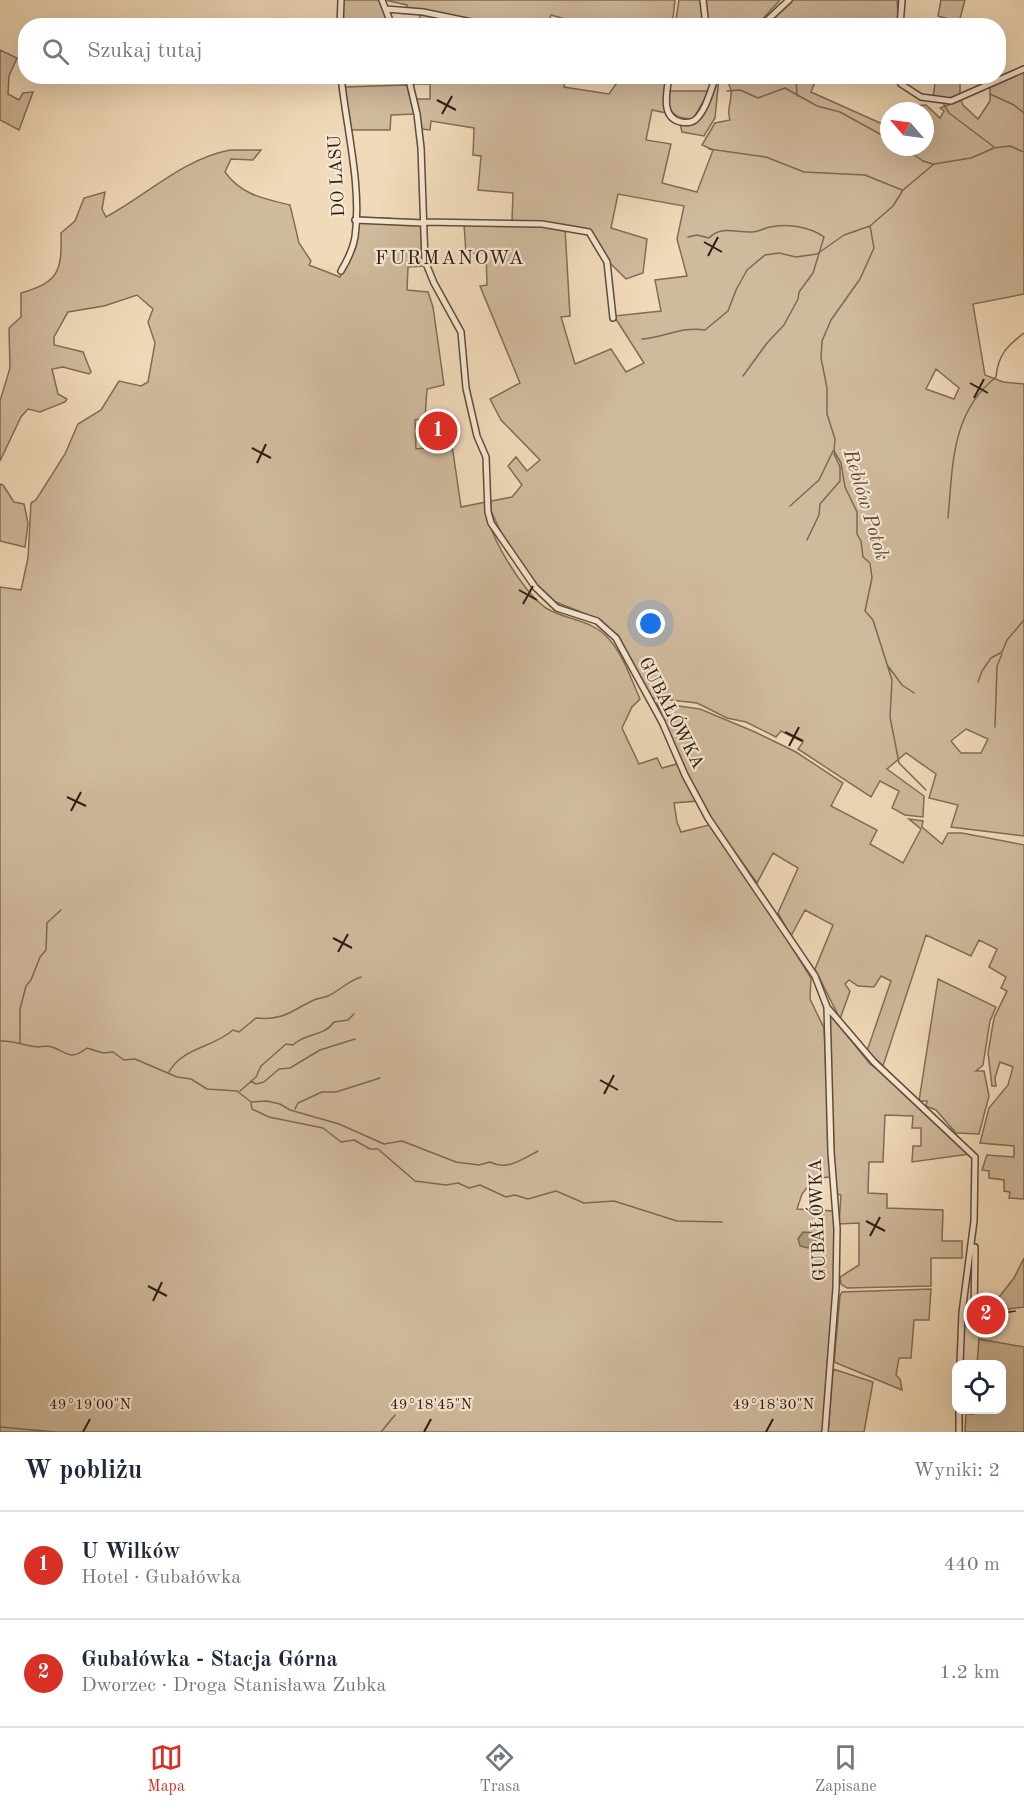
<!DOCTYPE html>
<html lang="pl">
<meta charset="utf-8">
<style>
body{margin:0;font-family:"Old Standard TT",serif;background:#f6f6f7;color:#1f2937}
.controls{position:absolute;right:18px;bottom:18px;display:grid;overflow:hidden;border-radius:12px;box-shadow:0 6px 24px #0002}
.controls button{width:54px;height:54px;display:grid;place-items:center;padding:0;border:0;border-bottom:2px solid #e0e1e3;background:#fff;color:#1f2937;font:30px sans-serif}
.compass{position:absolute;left:880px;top:102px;width:54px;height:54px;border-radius:50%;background:#fff;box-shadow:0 6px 24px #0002;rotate:298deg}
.you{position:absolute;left:651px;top:624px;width:21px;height:21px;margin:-15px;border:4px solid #fff;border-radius:50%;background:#1a73e8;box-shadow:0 0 0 9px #1a73e833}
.badge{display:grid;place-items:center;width:39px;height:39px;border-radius:50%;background:#d93025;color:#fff;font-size:20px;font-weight:700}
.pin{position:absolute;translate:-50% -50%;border:3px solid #fff;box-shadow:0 2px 6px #0006}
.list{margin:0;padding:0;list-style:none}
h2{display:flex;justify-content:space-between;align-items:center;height:78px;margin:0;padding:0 24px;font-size:26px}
h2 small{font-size:20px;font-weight:400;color:#747a83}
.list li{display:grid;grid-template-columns:39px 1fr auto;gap:18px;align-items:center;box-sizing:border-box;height:108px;padding:0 24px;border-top:2px solid #e0e1e3}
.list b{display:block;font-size:22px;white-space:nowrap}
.list p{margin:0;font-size:20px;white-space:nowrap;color:#747a83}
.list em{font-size:20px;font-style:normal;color:#747a83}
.icon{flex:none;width:33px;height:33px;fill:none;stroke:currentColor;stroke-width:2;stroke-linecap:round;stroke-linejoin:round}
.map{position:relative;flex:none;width:1024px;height:1432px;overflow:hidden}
.search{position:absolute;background:#fff;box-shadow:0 6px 24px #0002;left:18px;right:18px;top:18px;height:66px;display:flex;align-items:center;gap:15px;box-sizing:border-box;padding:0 21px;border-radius:24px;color:#747a83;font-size:22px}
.sheet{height:294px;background:#fff}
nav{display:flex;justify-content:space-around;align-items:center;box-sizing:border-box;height:84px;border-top:2px solid #e0e1e3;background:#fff;font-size:16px;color:#747a83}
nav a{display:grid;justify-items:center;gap:3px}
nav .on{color:#d93025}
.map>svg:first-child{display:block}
</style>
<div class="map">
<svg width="1024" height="1432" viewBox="0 0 1024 1432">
<rect width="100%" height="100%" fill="#f1dab9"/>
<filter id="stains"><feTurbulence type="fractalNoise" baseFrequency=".00333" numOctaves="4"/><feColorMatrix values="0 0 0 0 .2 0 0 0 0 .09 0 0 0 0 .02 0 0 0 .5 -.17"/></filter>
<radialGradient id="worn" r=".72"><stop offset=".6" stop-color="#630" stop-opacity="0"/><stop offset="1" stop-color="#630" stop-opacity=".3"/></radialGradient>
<path fill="#d0ba9d" stroke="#806c58" stroke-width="1.5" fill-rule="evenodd" d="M343,0H379L389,26H341Z
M385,0H675L672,26L587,25L551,15L548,25H500L408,9L407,5Z
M679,0H780L757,25L675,26Z
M792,0H897L899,25L766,26Z
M941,0H965L959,22L938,16Z
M419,12L481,25H421Z
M0,50L17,58L9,76L8,94L19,100L23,93L33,92L19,130L0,120Z
M1024,70V294L973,304L985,375L1003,382L1024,384V836L951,827L958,805L929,798L936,774L906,753L887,769L924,796L923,817L905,815L892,808L899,791L880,781L871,797L798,749L803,742L781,731L776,737L746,722L727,718L697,703L652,698L618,635L586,614L553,601L537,588L509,549L491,511V501L512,497L522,485L508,466L516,457L527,471L540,460L501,420L490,399L520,383L480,286L487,285L486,253H466L464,224L565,228L570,316L561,317L575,364L611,349L626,372L644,363L614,316L661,311L655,280L687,276L677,239L684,206L618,194L611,228L647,239L643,273L626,279L604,257L590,231L570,226L512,221L513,193L478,190L481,156L473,155L474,128L431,121L430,130L422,129L417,99H430V84H412L410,77H565L564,87L609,94L621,77H667L666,113L652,110L646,140L671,144L662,183L697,192L713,150L702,145L715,123L730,120C726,109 732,102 731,91C730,85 727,83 728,77H817L811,92L887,126L889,124V147H925V111H898L903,103L912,106L926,105L940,118L944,111L940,108L961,100L963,105L978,119L990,101V86ZM936,369L959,388L954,399L926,389ZM966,729L988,739L981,753H961L951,741Z
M719,77L715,118L704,136L682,132L680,124L698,120Z
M936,77H960V96L950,99L933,97Z
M407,85L415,114L391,115L390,130H351L344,87Z
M669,91H709L693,119C674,119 666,111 669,91Z
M230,150H261L253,160L231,159L225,172C241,195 265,199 290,205L299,243L311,261L309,265L340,277L354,248L356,217L421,220L422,266L408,267L407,290L428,292L433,307L444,385L427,389L425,418L415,420L416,449L452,445L461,507L486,502C482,527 524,594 546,608C565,620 591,619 608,638C623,654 631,679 640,699L632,707L622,728L639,764L657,758L662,768L677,764L697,801L674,803L677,822L681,832L709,825L767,907L811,978L810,999L824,1028L831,1177L815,1178L802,1194L797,1209L835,1211V1288L824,1432H0V587L21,590L28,558L31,503L36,500L65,454L78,424L101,410L119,381L141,386L148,382L155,343L148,322L153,309L137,295L104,306L68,312L54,337V345L83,352L91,372L89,374L63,367L52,369L58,394L67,399L65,402L40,412L28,409L21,417L0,461V401L10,368L9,328L21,317V293C59,282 62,271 61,233L75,221L84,198L105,192L102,209L106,217C147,195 183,159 230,150Z
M0,484L3,485L14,502L24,504L28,523L25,547L0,541Z
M657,703L700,709L755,732L796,752L843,783L831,806L877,830L870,844L903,863L921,829L909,819L923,821L922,827L942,844L948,833H962L1024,845V1199L1009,1198L1010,1192L1004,1191V1180L989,1178V1171L982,1170L987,1155L1014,1157V1146L980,1143L989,1108L1008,1085L1013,1067L1000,1062L995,1078L996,1086H992L988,1053L994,1018L1007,991L1001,988L1006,977L989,967L997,949L979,940L971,956L926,935L883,1066L867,1051L891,981L881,976L874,987L858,986L849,980L845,984L850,991L840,1019L815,969L833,925L805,910L791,936L778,913L798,868L773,853L757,883L711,819L681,764Z
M938,979L996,1007L990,1021L983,1065L976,1071H984L989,1096L979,1134L956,1133L936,1110L926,1106L927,1101H919Z
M828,1012L870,1064L893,1081L970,1154L912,1162L913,1146H921V1128H912L913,1116L885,1115L883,1162H869L868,1193L887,1194V1208L943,1210L942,1241H962V1258H931V1286L847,1288L841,1284L840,1277L859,1265V1223L839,1224L841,1195L836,1194Z
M1024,1258V1307L1000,1310L999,1297L1014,1278Z
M931,1289L929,1320H914L911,1358H899L896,1375L900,1379L902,1390L834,1362L840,1296L842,1292Z
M979,1339L1024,1347V1432H965L966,1414H974L975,1410H1002V1364H977Z
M833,1369L873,1382L864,1432H828Z"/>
<path fill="#af9a81" stroke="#7c6855" stroke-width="1.5" d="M803,1232L814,1233L817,1236L815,1244L808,1248L800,1246L798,1239Z"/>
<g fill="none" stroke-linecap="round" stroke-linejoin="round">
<path stroke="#7c6855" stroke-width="1.5" d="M796,76L797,96
M727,91L740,90L758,98L785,88L817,106L840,112L889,139
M990,94L1014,105L1024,113
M943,103L949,113L994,147
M903,147L923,161L933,164
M709,149L766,157L804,172L865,175L902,190
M870,226L874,248L860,279L831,320L822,341L821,358L827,388V414L835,439L834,451L841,463L845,487L857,512V534L861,541L863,557L870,563L872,578L865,611L873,620L892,680L890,717L899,763L926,790
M688,237L697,235L709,238C722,225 736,233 752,232C759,232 764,228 770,227C786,223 811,227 824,237L813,273L799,292L798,299L784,325L767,343L743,376
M642,339C665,337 683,326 705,330L728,311L736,290L747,270L765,255L779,253L796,257L817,254L844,235L870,226L893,206L903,190L934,164L971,158L994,148L1010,146L1024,152
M790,506L819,480L833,451
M948,518C953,464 951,413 996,377C998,355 1007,346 1024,333
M807,540L819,515L820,504L840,481V467L834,454
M888,666L902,685L914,693
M978,682L982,671L991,658L1002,652L1007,640L1024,620
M995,727L997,666L1002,654
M0,1041C14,1040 23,1046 38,1047C42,1047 48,1045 52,1047C68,1053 70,1061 87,1048L103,1053L113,1052L124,1060L135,1059L177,1077L191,1079L207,1089L237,1091L251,1102L267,1101L280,1104L290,1110L339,1124L384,1144L402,1141L456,1162L479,1165L490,1162C507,1171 523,1159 538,1151
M20,1043V1009L26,986L31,980L40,957L46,950L47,923L61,910
M169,1072C183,1047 213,1048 233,1030L239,1032L256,1018C284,1021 292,1010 314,1000C318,998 324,998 328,996C341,990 346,982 361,977
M251,1081L256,1084L264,1082L279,1069L290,1068L320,1050L355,1039
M240,1091L256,1077L261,1066L286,1044L293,1045C304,1033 324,1037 334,1022L348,1020L354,1014
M251,1103L252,1109L269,1117L323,1128L341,1142L354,1140L370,1149H378L415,1181L446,1185L458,1183L469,1188L480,1185L506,1197L515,1195L528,1199L556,1191L584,1203L614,1201L677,1221L722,1222
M295,1109L298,1103L322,1092H336L380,1078
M0,1427L56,1432
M381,1432L395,1415"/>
<g stroke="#604c3c" stroke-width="8">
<path id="minor" d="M382,0L392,26
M703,0L706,26
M386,9L423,12L491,26
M340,26L341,0
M761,26L789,0
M900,26L902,0
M408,76L417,114L421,148L425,261L434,283L461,332L466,388L477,436L486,457L488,512L491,523L535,587L557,608L597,621L616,638L662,722L685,775L708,818L815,976L827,1007L874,1062L975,1157L974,1221L962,1313L960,1364
M669,76C667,92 660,118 681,122C686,123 691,123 695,120C706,111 711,89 716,76
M897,76L901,84L921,97L951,101L1024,69
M355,220L423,223
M423,222L542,224L589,232L607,262L613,318
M341,271C347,261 353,249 355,237C362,186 346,127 341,76
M975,1247L974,1313L977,1329
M825,1432L836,1288L837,1229L831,1152L827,1007
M959,1432V1410"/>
</g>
<use href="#minor" stroke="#f6e7d2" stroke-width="5"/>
<path stroke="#2f1d13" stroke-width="1.5" stroke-dasharray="10 10" stroke-linecap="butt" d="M986,1315L1024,1310"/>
</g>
<path fill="none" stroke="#2f1d13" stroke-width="2" d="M437,100L456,110M442,114L452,96M704,242L722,252M708,256L718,237M970,383L988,393M974,398L984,379M252,448L271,458M257,463L266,444M519,590L537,600M523,604L533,586M785,732L803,741M789,746L799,727M67,797L86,806M71,811L81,792M333,938L352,948M338,952L348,934M600,1080L618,1090M604,1094L614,1075M866,1221L885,1231M870,1236L880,1217M148,1286L167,1296M153,1301L162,1282M83,1432L90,1419M424,1432L431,1419M766,1432L773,1419"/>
<g text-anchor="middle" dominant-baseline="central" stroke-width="4.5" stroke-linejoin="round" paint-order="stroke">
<g font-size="18" fill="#2f1d13" stroke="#f6e7d2">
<text transform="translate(337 176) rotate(-93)">DO LASU</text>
<text transform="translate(671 713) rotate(63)">GUBAŁÓWKA</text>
<text transform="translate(818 1220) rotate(-92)">GUBAŁÓWKA</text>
</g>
<g font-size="20" letter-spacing="1.5" fill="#2f1d13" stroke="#f6e7d2">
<text x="450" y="259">FURMANOWA</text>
</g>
<g font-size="20" font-style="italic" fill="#5c493a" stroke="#f6e7d2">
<text transform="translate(865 505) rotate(73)">Reblów Potok</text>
</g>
</g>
<g font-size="15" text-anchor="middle" fill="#2f1d13" stroke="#f6e7d2" stroke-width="4.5" stroke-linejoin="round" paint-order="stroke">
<text x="90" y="1409">49°19'00"N</text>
<text x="431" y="1409">49°18'45"N</text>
<text x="773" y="1409">49°18'30"N</text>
</g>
<rect width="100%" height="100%" filter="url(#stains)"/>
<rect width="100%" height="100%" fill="url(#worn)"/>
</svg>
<div class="controls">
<button><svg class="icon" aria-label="locate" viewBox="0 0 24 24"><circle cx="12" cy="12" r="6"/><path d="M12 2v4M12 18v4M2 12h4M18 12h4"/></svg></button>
</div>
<svg class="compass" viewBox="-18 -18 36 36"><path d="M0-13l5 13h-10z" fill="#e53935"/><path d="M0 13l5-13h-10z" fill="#747a83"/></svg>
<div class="you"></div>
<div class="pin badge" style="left:438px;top:431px">1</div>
<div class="pin badge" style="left:986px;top:1315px">2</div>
<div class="search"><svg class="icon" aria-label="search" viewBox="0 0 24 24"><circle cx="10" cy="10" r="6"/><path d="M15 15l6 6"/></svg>Szukaj tutaj</div>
</div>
<section class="sheet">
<h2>W pobliżu<small>Wyniki: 2</small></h2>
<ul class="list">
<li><span class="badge">1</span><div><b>U Wilków</b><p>Hotel · Gubałówka</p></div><em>440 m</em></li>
<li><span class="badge">2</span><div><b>Gubałówka - Stacja Górna</b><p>Dworzec · Droga Stanisława Zubka</p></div><em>1.2 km</em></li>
</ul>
</section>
<nav>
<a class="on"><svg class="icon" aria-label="map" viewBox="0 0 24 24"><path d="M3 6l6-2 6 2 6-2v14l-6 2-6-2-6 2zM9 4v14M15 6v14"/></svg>Mapa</a>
<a><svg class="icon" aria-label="directions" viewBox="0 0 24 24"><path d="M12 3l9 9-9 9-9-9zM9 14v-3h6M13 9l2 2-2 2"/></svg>Trasa</a>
<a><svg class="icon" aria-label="saved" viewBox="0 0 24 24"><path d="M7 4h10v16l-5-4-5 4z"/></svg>Zapisane</a>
</nav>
